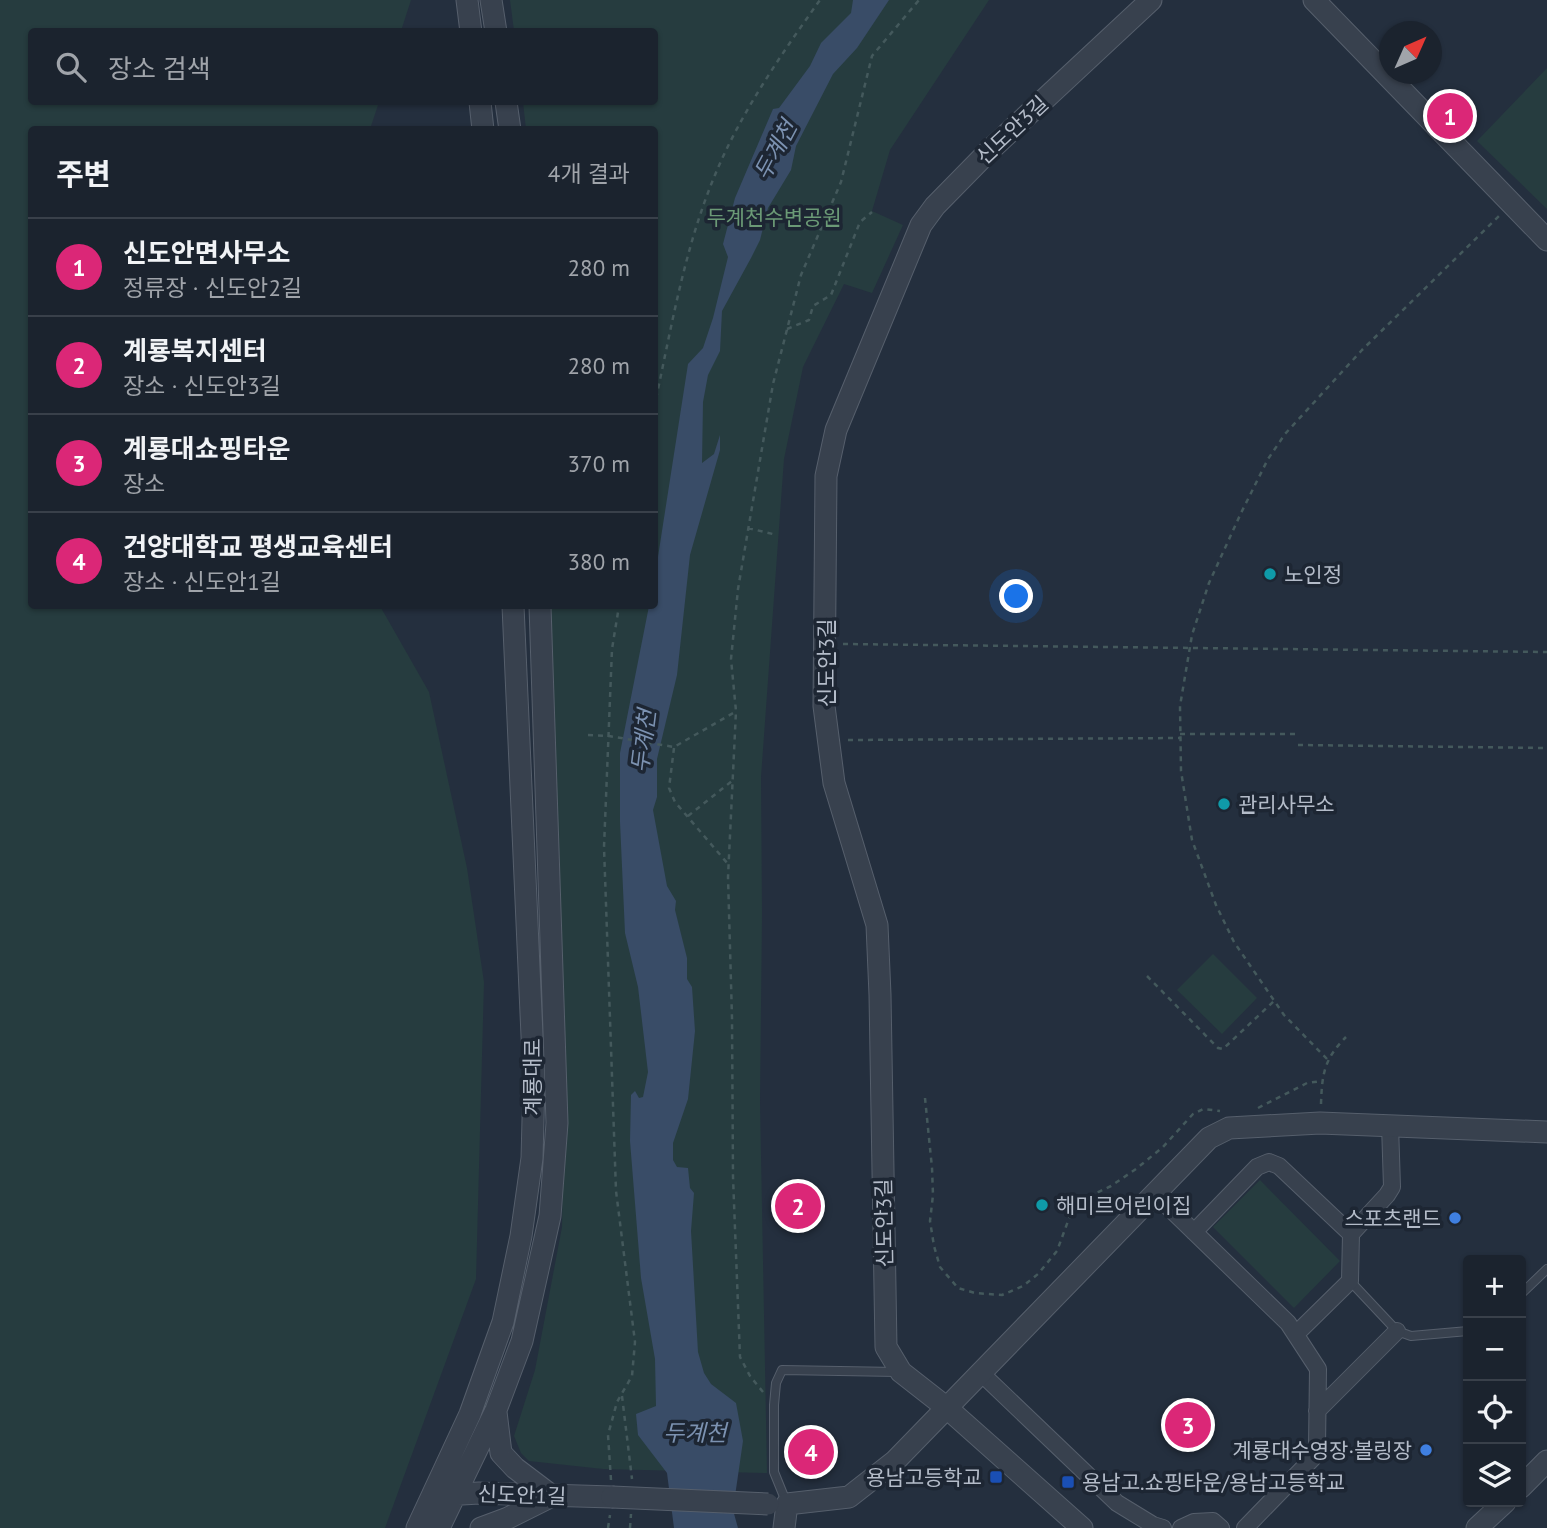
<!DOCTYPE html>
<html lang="ko">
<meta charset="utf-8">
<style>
body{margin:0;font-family:"PT Sans","Noto Sans KR",sans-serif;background:#242b36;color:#f1f3f6}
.controls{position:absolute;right:21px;bottom:21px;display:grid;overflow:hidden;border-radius:7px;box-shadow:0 2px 5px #0004}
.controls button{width:63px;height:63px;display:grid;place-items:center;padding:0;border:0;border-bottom:2px solid #39404a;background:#1b232e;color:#f1f3f6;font:35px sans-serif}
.compass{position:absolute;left:1379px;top:21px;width:63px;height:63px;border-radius:50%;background:#1b232e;box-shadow:0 2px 5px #0004;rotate:45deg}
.you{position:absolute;left:1017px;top:597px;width:24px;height:24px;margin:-18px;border:5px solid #fff;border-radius:50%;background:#1a73e8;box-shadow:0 0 0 10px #1a73e833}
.badge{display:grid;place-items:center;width:46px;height:46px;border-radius:50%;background:#db2777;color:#fff;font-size:23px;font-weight:700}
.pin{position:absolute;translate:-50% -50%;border:4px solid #fff;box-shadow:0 2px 7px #0006}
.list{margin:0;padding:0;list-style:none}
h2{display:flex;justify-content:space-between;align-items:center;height:91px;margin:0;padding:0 28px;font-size:30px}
h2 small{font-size:23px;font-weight:400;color:#a0a4aa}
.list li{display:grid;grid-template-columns:46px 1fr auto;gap:21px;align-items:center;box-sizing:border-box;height:98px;padding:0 28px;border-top:2px solid #39404a}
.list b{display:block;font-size:26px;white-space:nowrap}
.list p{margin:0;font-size:23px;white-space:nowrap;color:#a0a4aa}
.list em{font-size:23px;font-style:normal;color:#a0a4aa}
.icon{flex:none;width:38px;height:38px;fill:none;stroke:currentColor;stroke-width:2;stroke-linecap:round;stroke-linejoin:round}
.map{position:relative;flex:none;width:1547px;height:1528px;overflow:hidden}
.search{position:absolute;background:#1b232e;box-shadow:0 2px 5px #0004;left:28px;top:28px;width:630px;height:77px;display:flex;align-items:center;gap:18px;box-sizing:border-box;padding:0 24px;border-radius:7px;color:#a0a4aa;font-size:26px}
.panel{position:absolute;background:#1b232e;box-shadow:0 2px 5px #0004;left:28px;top:126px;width:630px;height:483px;border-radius:7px}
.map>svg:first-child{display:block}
</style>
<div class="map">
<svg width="1547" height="1528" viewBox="0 0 1547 1528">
<rect width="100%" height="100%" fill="#242f3e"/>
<path fill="#263c3f" d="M0,0H411L401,31L32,32V102H379L370,129L32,130V606H380L429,692L467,868L484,982L476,1279L385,1528H0Z
M510,0H989L890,150L872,211L903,225L872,293L844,284L803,367L784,459L761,777L762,915L760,1102L767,1473L603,1469L529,1461L521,1453L514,1436L535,1370L562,1227L564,1107L550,606H654V130L526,129L523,102H654V32L514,31Z
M1547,68V209L1477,141Z
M1213,954L1257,998L1222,1034L1177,990Z
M1260,1180L1340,1261L1294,1308L1213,1227Z"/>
<path fill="#394c67" d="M853,0H889L857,48L833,74L796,146L791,170L768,208L760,240L751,258L722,311L720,351L708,375L703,402L702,463L714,454L720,435V450L690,555L677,675L657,759V797L653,810L667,886L676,901L675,910L687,958V979L692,987L695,1031L688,1099L673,1143V1160L677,1167L688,1168L690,1188L694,1193L691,1231L698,1352L704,1373L711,1384L736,1403L743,1441L733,1510L738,1528H674L667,1473L638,1435L636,1414L656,1406L655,1359L641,1278L630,1141L631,1095L635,1091L639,1098L643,1097L648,1072L638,987L625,933L620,822V753L649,606H654L655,576L688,364L703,348L713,318L728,257L723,244L735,198L773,109L779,108L810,66L821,43L851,13Z"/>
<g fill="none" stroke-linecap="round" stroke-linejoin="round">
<g stroke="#565f6c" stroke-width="10">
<path id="service" d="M1350,1281L1397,1331L1411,1336L1468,1331
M1521,1294L1547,1269
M787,1504L774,1472V1405L776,1383L782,1370L897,1372"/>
</g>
<g stroke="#565f6c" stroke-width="18">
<path id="minor" d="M1156,1195L1288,1323L1318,1369L1317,1447L1313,1458L1245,1528
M1194,1232L1257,1167L1269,1162L1279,1166L1351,1234
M1296,1334L1350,1281L1351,1234L1387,1195L1392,1187L1390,1125
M982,1374L1117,1503L1153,1525L1163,1528
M1317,1411L1397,1331
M1181,1528L1194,1522L1213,1521L1221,1528"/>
</g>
<g stroke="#565f6c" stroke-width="23">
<path id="tertiary" d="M467,0L471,32
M491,0L496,32
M1314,0L1547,240
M480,102L483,130
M506,102L510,130
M1521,1487L1547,1461
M445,1495L479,1493L612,1497
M417,1528L470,1414L503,1322L521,1236L532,1158L534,1081L513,606
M439,1528L496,1410L522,1341L550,1216L557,1123L540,606
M481,1528L508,1518L552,1496L515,1468L501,1453L496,1412
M784,1528L787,1504L849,1497L895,1461L1209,1138L1229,1128L1320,1123L1547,1132
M1082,1528L947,1408L901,1372L886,1347L880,995L877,925L834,783L824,706L826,476L836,430L921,225L935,206L989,151L1151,0
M1477,1528L1505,1502"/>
</g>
<path stroke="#44595c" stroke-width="2.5" stroke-dasharray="5 5" stroke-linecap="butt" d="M787,329L809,320L813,306L831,295L860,222L872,212
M654,408C671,330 684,249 715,175C740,114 782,53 820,0
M748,528L777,535
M843,644L1547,652
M1180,734H1300
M588,735L609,736L674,747L735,712
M848,740L1181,738
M1298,745L1547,748
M674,748L669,788L675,802L728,864
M688,816L732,781
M1147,976L1218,1048L1223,1049L1274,1001
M1327,1059L1284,1015L1234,942L1216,905L1192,840L1181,771L1180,706L1192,635L1209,583L1241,513L1268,459L1285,434L1362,350L1499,216
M925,1098L932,1168L933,1195L930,1221L934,1246L940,1267L958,1288L975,1293L1002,1295L1023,1286L1038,1274L1057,1251L1071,1213L1082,1200L1111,1186L1136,1169L1163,1147L1193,1114L1203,1109L1220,1111
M1321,1104C1322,1074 1324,1059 1346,1037
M1258,1108L1307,1083L1322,1081
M763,1392L750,1376L740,1357L733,1177L732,1018L728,877L736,711L731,659L738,589L773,384L801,275L841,182L872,56L919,0
M622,1396L632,1479
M611,1480L608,1435L617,1402L632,1376L635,1342L616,1191L604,847L612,649L619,606
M608,1528L610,1515
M630,1528L631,1514"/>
<use href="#service" stroke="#38414e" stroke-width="8"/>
<use href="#minor" stroke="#38414e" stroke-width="16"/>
<use href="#tertiary" stroke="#38414e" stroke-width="21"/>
<g stroke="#565f6c" stroke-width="23" stroke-linecap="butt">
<path id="tertiary-bridge" d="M612,1497L768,1504"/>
</g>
<use href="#tertiary-bridge" stroke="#38414e" stroke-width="21"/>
</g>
<g fill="#0f9aa8" stroke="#1d2633" stroke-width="2.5">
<circle cx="1270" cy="574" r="7"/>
<circle cx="1224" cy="804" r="7"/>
<circle cx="1042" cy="1205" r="7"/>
</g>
<g fill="#3f7fe0" stroke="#1d2633" stroke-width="2.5">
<circle cx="1455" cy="1218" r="7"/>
<circle cx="1426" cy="1450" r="7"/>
</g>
<g fill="#1a4fb4" stroke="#1d2633" stroke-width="2.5">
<rect x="989" y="1470" width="14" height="14" rx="3.5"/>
<rect x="1061" y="1475" width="14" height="14" rx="3.5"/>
</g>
<g text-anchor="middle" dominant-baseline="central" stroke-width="7" stroke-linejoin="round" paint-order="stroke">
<g font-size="21" fill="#b4bcc9" stroke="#1d2633">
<text transform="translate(1012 130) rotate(-43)">신도안3길</text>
<text transform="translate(826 663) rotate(-90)">신도안3길</text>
<text transform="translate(532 1077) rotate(-90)">계룡대로</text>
<text transform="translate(884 1223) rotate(-91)">신도안3길</text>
<text transform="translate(522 1495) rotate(2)">신도안1길</text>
</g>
<g font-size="21" fill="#6b9a76" stroke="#1d2633">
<text x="774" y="217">두계천수변공원</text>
</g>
<g font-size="21" fill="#b4bcc9" stroke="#1d2633" text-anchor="start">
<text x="1284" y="574">노인정</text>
<text x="1238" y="804">관리사무소</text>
<text x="1056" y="1205">해미르어린이집</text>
<text x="1441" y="1218" text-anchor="end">스포츠랜드</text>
<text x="1412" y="1450" text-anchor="end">계룡대수영장·볼링장</text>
<text x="982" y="1477" text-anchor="end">용남고등학교</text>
<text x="1082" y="1482">용남고.쇼핑타운/용남고등학교</text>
</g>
<g font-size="23" font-style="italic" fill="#7c92b1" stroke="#1d2633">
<text transform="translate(775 150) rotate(-62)">두계천</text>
<text transform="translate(643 741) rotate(-83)">두계천</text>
<text x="695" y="1432">두계천</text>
</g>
</g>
</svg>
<div class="controls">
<button>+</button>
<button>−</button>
<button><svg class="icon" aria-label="locate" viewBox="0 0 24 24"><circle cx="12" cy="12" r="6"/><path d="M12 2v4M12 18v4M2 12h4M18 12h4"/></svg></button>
<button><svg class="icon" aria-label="layers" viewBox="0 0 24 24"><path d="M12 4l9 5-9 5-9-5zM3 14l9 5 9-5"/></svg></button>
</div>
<svg class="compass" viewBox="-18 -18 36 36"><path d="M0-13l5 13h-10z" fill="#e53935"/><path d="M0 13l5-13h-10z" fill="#a0a4aa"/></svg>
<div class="you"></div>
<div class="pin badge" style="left:1450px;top:116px">1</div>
<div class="pin badge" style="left:798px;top:1206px">2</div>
<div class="pin badge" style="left:1188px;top:1425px">3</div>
<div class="pin badge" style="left:811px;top:1452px">4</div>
<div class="search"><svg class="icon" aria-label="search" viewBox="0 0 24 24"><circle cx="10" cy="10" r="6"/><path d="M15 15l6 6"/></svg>장소 검색</div>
<section class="panel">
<h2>주변<small>4개 결과</small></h2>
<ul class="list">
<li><span class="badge">1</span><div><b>신도안면사무소</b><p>정류장 · 신도안2길</p></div><em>280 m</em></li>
<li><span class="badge">2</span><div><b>계룡복지센터</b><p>장소 · 신도안3길</p></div><em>280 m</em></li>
<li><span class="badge">3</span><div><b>계룡대쇼핑타운</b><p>장소</p></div><em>370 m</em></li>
<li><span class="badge">4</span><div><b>건양대학교 평생교육센터</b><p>장소 · 신도안1길</p></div><em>380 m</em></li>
</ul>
</section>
</div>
